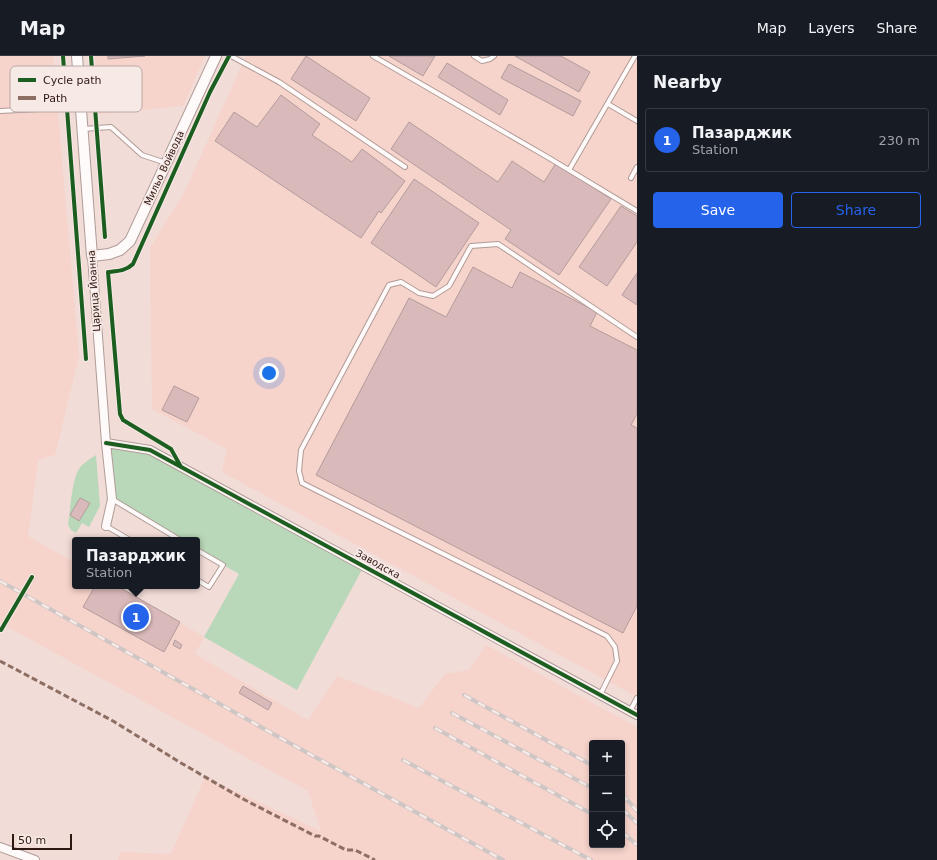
<!DOCTYPE html>
<meta charset="utf-8">
<style>
body{margin:0;font-family:"DejaVu Sans",sans-serif;background:#242831;color:#f1f3f6}
.controls{position:absolute;right:12px;bottom:12px;display:grid;overflow:hidden;border-radius:4px;box-shadow:0 2px 6px #0003}
.controls button{width:36px;height:36px;display:grid;place-items:center;padding:0;border:0;border-bottom:1px solid #363941;background:#171b24;color:#f1f3f6;font:20px sans-serif}
.scale{position:absolute;left:12px;bottom:10px;width:60px;box-sizing:border-box;padding-left:4px;border:2px solid #2f1712;border-top:0;font-size:11px;line-height:14px;white-space:nowrap;color:#2f1712;-webkit-text-stroke:3px #f7e9e6;paint-order:stroke}
.you{position:absolute;left:269px;top:317px;width:14px;height:14px;margin:-10px;border:3px solid #fff;border-radius:50%;background:#1a73e8;box-shadow:0 0 0 6px #1a73e833}
.badge{display:grid;place-items:center;width:26px;height:26px;border-radius:50%;background:#2563eb;color:#fff;font-size:13px;font-weight:700}
.pin{position:absolute;translate:-50% -50%;border:2px solid #fff;box-shadow:0 1px 4px #0006}
.popup{position:absolute;left:72px;top:481px;width:128px;height:52px;box-sizing:border-box;display:grid;place-content:center;border-radius:4px;background:#171b24;filter:drop-shadow(0 1px 3px #0005);font-size:13px;white-space:nowrap;color:#9ea1a6}
.popup b{font-size:15px;color:#f1f3f6}
.popup::after{content:'';position:absolute;left:50%;top:100%;margin-left:-8px;border:8px solid transparent;border-top-color:#171b24}
.list{margin:0;padding:0;list-style:none}
h2{display:flex;justify-content:space-between;align-items:center;height:52px;margin:0;padding:0 16px;font-size:17px}
h2 small{font-size:13px;font-weight:400;color:#9ea1a6}
.list li{display:grid;grid-template-columns:26px 1fr auto;gap:12px;align-items:center;box-sizing:border-box;height:64px;margin:0 8px 8px;padding:0 8px;border:1px solid #363941;border-radius:4px}
.list b{display:block;font-size:15px;white-space:nowrap}
.list p{margin:0;font-size:13px;white-space:nowrap;color:#9ea1a6}
.list em{font-size:13px;font-style:normal;color:#9ea1a6}
.actions{display:flex;gap:8px;padding:12px 16px}
.actions a{flex:1;padding:9px 0;border:1px solid #2563eb;border-radius:4px;text-align:center;font-size:14px;color:#2563eb}
.actions .main{background:#2563eb;color:#fff}
.icon{flex:none;width:22px;height:22px;fill:none;stroke:currentColor;stroke-width:2;stroke-linecap:round;stroke-linejoin:round}
.map{position:relative;flex:none;width:637px;height:804px;overflow:hidden}
header{display:flex;align-items:center;gap:24px;box-sizing:border-box;height:56px;padding:0 20px;background:#171b24;border-bottom:1px solid #363941}
header strong{font-size:19px}
nav{display:flex;gap:22px;margin-inline-start:auto;font-size:14px}
main{display:flex}
aside{flex:1;background:#171b24}
.map>svg:first-child{display:block}
</style>
<header>
<strong>Map</strong>
<nav><a>Map</a><a>Layers</a><a>Share</a></nav>
</header>
<main>
<div class="map">
<svg width="637" height="804" viewBox="0 0 637 804">
<rect width="100%" height="100%" fill="#f2dcd7"/>
<path fill="#f6d3cb" fill-rule="evenodd" d="M0,0H53L79,300L55,399L38,404L28,480L75,507V530H117L142,544L204,581L195,598L308,664L337,620L419,652L445,618L469,614L486,589L637,671V804H118L121,796L171,798L205,721L321,775L308,735L0,567ZM592,687H622V789H592Z
M95,0H205L183,50L99,58Z
M246,0H637V641L222,416L227,393L152,353L150,192L184,137Z"/>
<path fill="#b9d8b9" d="M106,387L150,394L364,510L297,634L204,581L239,518L197,494V484H180L112,443Z
M96,399L100,450L89,471L82,467L76,477L71,474L68,469C70,456 72,423 79,413C83,407 90,403 96,399Z"/>
<path fill="#dab9ba" stroke="#b29d9c" d="M108,0H145L108,3Z
M306,0L370,42L356,65L291,23Z
M389,0H435L423,20Z
M515,0H561L590,16L579,36Z
M447,7L508,44L500,59L438,21Z
M509,8L581,45L573,60L501,22Z
M281,39L320,68L312,79L352,106L362,93L405,125L381,157L379,155L361,182L215,85L234,56L257,71Z
M409,66L498,126L512,105L544,126L556,107L611,143L559,219L505,183L511,174L391,93Z
M414,123L479,167L436,231L371,187Z
M621,150L637,160V186L607,230L579,211Z
M473,211L512,232L520,216L597,256L590,270L637,294V358L631,369L637,372V550L623,577L316,419L409,242L446,261Z
M637,217V249L622,239Z
M174,330L199,342L187,366L162,354Z
M80,442L90,447L79,465L70,459Z
M95,530H117L180,566L164,596L83,551Z
M175,584L182,589L180,593L173,589Z
M243,630L272,647L268,654L239,637Z"/>
<g fill="none" stroke-linecap="round" stroke-linejoin="round">
<g stroke="#b09b97" stroke-width="6">
<path id="service" d="M231,0L279,26L405,111
M373,0L549,102L637,155
M474,0L482,5L490,3L494,0
M608,48L637,65
M0,55L80,51
M83,73L111,71L142,99L166,107
M569,114L635,0
M631,122L637,111
M112,443L180,484
M106,470L130,484
M197,494L223,509L209,531L197,524
M600,639L617,605L615,591L607,580L302,427L299,415L301,394L389,229L401,226L419,237L433,240L449,230L471,190L498,188L637,281
M630,655L637,642"/>
</g>
<g stroke="#b09b97" stroke-width="10">
<path id="minor" d="M92,200L106,387L112,443L106,470
M106,387L150,394L637,659
M0,791L35,804"/>
</g>
<g stroke="#b09b97" stroke-width="12">
<path id="tertiary" d="M77,0L92,200L109,198L120,194L130,185L216,0"/>
</g>
<use href="#service" stroke="#fdfaf9" stroke-width="4"/>
<use href="#minor" stroke="#fdfaf9" stroke-width="8"/>
<use href="#tertiary" stroke="#fdfaf9" stroke-width="10"/>
<g stroke="#cdc6c4" stroke-width="4">
<path id="rail" d="M0,525L286,685L503,804
M464,639L588,707L592,710
M452,657L592,732
M435,672L592,758
M403,704L591,804
M622,738L637,755
M622,753L637,767
M622,776L637,789"/>
</g>
<use href="#rail" stroke="#f7e9e6" stroke-width="2.5" stroke-dasharray="8" stroke-linecap="butt"/>
<path stroke="#8d6e63" stroke-width="3" stroke-dasharray="6 3" stroke-linecap="butt" d="M0,605L113,665L181,707L245,744L315,780H319L346,794H355L375,804"/>
<g stroke="#f7e9e6" stroke-width="6">
<path id="cycleway" d="M63,0L86,303
M91,0L105,181
M106,387L150,394L637,659
M181,411L171,393L123,364L120,358L108,216C117,215 126,215 133,208L210,36L229,0
M1,574L32,521"/>
</g>
<use href="#cycleway" stroke="#1b5e20" stroke-width="4"/>
</g>
<g text-anchor="middle" dominant-baseline="central" stroke-width="3.5" stroke-linejoin="round" paint-order="stroke">
<g font-size="10" fill="#2f1712" stroke="#f7e9e6">
<text transform="translate(164 112) rotate(-65)">Мильо Войвода</text>
<text transform="translate(94 235) rotate(-94)">Царица Йоанна</text>
<text transform="translate(378 508) rotate(29)">Заводска</text>
</g>
</g>
<rect x="10" y="10" width="132" height="46" rx="6" fill="#f7e9e6" stroke="#bbaaa6" stroke-width="1"/>
<rect x="18" y="22" width="18" height="4" fill="#1b5e20"/>
<rect x="18" y="40" width="18" height="4" fill="#8d6e63"/>
<g font-size="11" fill="#2f1712">
<text x="43" y="28">Cycle path</text>
<text x="43" y="46">Path</text>
</g>
</svg>
<div class="controls">
<button>+</button>
<button>−</button>
<button><svg class="icon" aria-label="locate" viewBox="0 0 24 24"><circle cx="12" cy="12" r="6"/><path d="M12 2v4M12 18v4M2 12h4M18 12h4"/></svg></button>
</div>
<div class="scale">50 m</div>
<div class="you"></div>
<div class="pin badge" style="left:136px;top:561px">1</div>
<div class="popup"><b>Пазарджик</b>Station</div>
</div>
<aside>
<h2>Nearby<small></small></h2>
<ul class="list">
<li><span class="badge">1</span><div><b>Пазарджик</b><p>Station</p></div><em>230 m</em></li>
</ul>
<div class="actions"><a class="main">Save</a><a>Share</a></div>
</aside>
</main>
